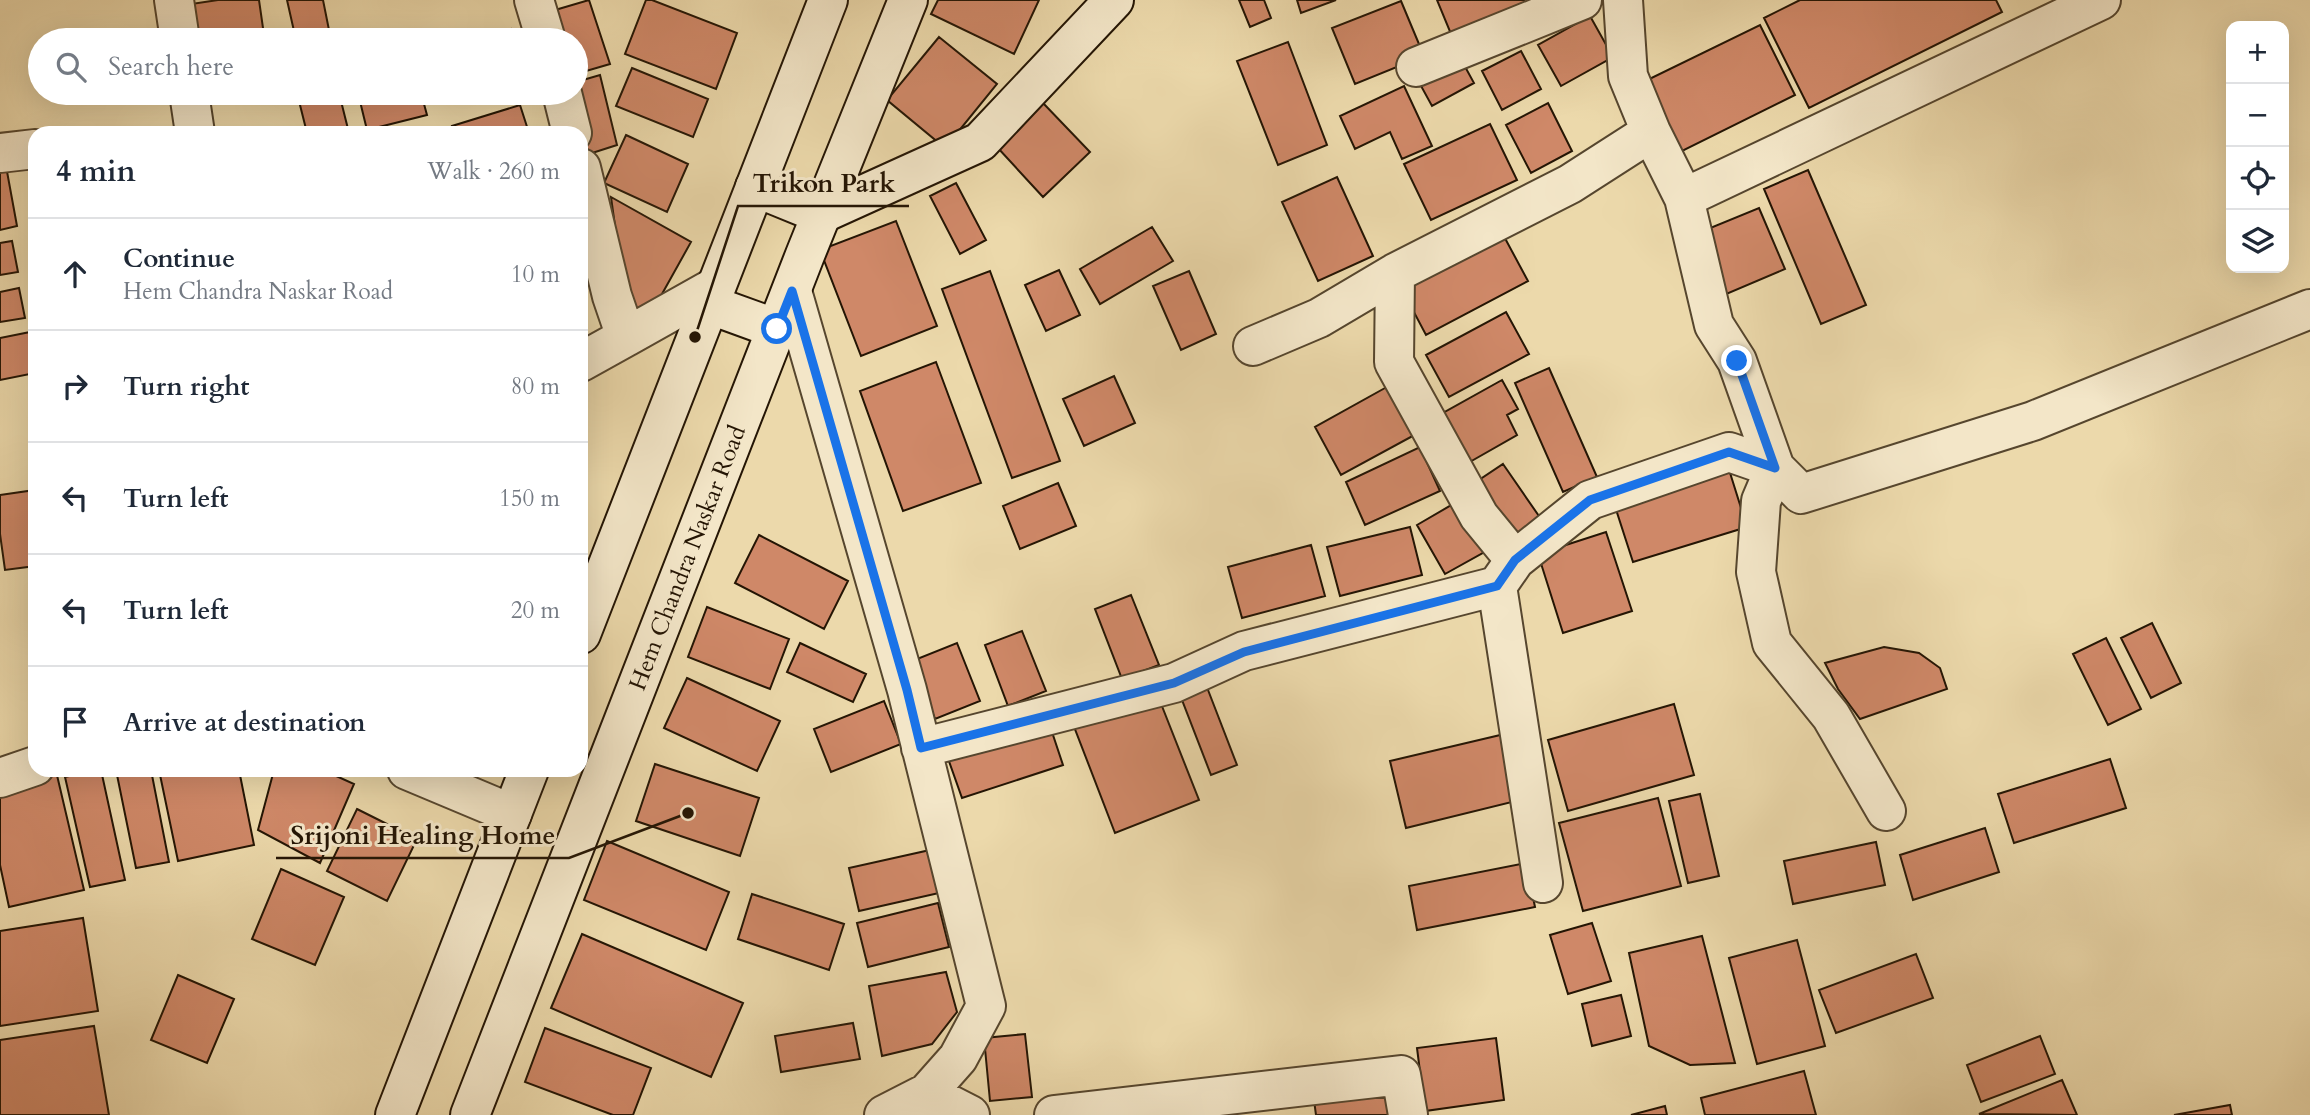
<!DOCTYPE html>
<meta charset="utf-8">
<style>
body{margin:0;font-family:Cardo,serif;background:#f6f6f7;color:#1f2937}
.controls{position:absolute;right:21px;top:21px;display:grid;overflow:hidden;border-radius:14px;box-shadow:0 7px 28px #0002}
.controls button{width:63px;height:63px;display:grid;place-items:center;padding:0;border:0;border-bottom:2px solid #e0e1e3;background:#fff;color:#1f2937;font:35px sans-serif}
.stop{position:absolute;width:21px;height:21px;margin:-16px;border:5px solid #1a73e8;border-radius:50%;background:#fff}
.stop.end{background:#1a73e8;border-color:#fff;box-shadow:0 2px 7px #0008}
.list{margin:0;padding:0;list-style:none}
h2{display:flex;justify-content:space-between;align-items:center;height:91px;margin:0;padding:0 28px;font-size:30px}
h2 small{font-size:23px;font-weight:400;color:#747a83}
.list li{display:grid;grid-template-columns:46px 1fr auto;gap:21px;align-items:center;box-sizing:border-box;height:112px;padding:0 28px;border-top:2px solid #e0e1e3}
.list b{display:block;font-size:26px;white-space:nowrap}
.list p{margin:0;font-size:23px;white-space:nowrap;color:#747a83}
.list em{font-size:23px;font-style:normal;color:#747a83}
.icon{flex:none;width:38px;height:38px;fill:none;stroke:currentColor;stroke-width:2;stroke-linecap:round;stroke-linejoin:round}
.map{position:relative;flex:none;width:2310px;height:1115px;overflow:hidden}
.search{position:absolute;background:#fff;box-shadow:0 7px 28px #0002;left:28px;top:28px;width:560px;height:77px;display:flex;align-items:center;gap:18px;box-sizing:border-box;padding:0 24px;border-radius:38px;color:#747a83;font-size:26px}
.panel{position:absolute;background:#fff;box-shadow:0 7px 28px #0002;left:28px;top:126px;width:560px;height:651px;border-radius:21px}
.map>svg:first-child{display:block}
</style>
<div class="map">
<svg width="2310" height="1115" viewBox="0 0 2310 1115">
<rect width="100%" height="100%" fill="#ecd9ab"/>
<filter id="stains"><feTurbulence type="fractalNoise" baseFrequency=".00286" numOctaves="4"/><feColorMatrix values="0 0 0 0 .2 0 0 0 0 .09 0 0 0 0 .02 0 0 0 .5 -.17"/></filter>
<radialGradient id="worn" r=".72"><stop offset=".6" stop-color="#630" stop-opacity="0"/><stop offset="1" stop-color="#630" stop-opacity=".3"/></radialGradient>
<path fill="#cf8868" stroke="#241504" stroke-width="2" d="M218,0H259L264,35L235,40H184L178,6Z
M287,0H323L331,40H296Z
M589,0L610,64L576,74V40H553L545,13Z
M646,0H652L737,33L716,89L625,54Z
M938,0H1039L1014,54L931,14Z
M1239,0H1264L1271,18L1250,27Z
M1297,0H1336L1301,13Z
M1437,0H1524L1526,4L1451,34Z
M1800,0H1996L2002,12L1809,108L1764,18Z
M1401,1L1424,56L1355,84L1332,28Z
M1590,16L1613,57L1561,86L1538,45Z
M1760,25L1795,95L1670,157L1635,86Z
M511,29L514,40H474Z
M939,37L997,84L945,148L887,100Z
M1288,42L1327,145L1278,165L1237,61Z
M1521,51L1541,89L1502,110L1482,71Z
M1457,52L1474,83L1432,106L1415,75Z
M632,68L708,99L693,137L616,106Z
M600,75L617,145L586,155L581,136L576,82Z
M1404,86L1432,146L1402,159L1390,132L1355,149L1340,116Z
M199,93H259L201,103Z
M297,93H339L349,133H307Z
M358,93H421L427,115L367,130Z
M1043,103L1090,152L1043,197L997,147Z
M1548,103L1572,151L1531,173L1506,125Z
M520,105L529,133H454L452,126Z
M1490,124L1517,180L1431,220L1404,164Z
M626,135L688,164L667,212L604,183Z
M6,166L17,226L0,230V167Z
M1808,170L1866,305L1821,324L1764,189Z
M1337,177L1373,256L1318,281L1282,202Z
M956,183L986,240L960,254L930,196Z
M611,197L691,242L648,319L626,306Z
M1759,208L1785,269L1724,295L1698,233Z
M896,221L937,326L861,356L820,250Z
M1152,227L1173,261L1100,304L1080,269Z
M1500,229L1528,281L1426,335L1398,282Z
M12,241L18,272L0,275V243Z
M1059,270L1080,315L1046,331L1025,285Z
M990,271L1060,461L1012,478L942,289Z
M1189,271L1216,334L1181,350L1153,286Z
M19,288L25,318L0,322V292Z
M1506,312L1529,354L1449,397L1426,355Z
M35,331V373L0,380V338Z
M936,362L981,483L903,511L860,391Z
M1549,368L1597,477L1563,492L1515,383Z
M1114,376L1135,423L1084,446L1063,399Z
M1502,380L1518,409L1507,415L1517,435L1461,467L1434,418Z
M1394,383L1420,432L1341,475L1315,427Z
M1420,447L1440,491L1365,525L1346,482Z
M1726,460L1747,527L1633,562L1611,494Z
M1503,464L1541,519L1505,544L1467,488Z
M1058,483L1076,526L1020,549L1003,506Z
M35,490V566L5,570L0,534V495Z
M1460,500L1488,550L1445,574L1417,525Z
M1410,527L1422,575L1340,596L1327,547Z
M1606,532L1632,611L1563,633L1538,554Z
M759,535L848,581L824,629L735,583Z
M1311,545L1325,596L1242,618L1228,567Z
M1131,595L1159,665L1122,679L1095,609Z
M707,607L789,639L770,689L688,657Z
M2152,623L2181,683L2151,698L2121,638Z
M1022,631L1046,691L1008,706L985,645Z
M2106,638L2141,709L2108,725L2073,654Z
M800,643L866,674L853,702L787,672Z
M957,643L980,701L935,719L912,661Z
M1884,647L1919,653L1940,668L1947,689L1860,719L1838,689L1825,663Z
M1203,677L1237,765L1211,775L1177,687Z
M687,678L780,721L757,771L664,728Z
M1156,691L1199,800L1115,833L1073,724Z
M884,701L901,744L831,772L814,729Z
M1674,704L1694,775L1568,811L1548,740Z
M1047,717L1063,765L962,798L945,750Z
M1513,732L1528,798L1406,828L1390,761Z
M2110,759L2126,808L2014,843L1998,794Z
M655,764L759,798L740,856L636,821Z
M94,770H101L125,880L90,887L65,777Z
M116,770H151L169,862L136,868Z
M159,770H239L254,845L178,861Z
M274,770H323L354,784L320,863L258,830Z
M56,771L84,890L9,907L0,865V789Z
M1700,794L1719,876L1688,883L1669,801Z
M1658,798L1681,886L1583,911L1559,823Z
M357,809L417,839L387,901L327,871Z
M1985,828L1999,872L1913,900L1900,855Z
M607,841L729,892L706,950L584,900Z
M1876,842L1885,885L1793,904L1784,861Z
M930,850L939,893L859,911L849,868Z
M1526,863L1535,907L1417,930L1409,886Z
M281,869L344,897L315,965L252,939Z
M752,894L844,924L829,970L738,939Z
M938,903L949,947L868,967L857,923Z
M83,918L98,1011L0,1026V931Z
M1592,923L1611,981L1568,994L1550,935Z
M582,934L743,1003L711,1077L551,1008Z
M1702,936L1735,1063L1690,1065L1649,1046L1629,953Z
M1797,940L1825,1046L1757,1064L1729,958Z
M1916,954L1933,998L1836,1033L1819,990Z
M946,972L957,1012L932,1044L882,1056L869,986Z
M178,975L234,999L207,1063L151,1040Z
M1621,995L1631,1036L1592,1046L1582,1004Z
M853,1023L860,1059L781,1072L775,1036Z
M94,1026L109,1115H0V1040Z
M545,1028L651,1068L633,1115H613L525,1082Z
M1025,1034L1032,1097L990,1101L984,1038Z
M2040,1036L2055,1074L1981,1102L1967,1065Z
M1496,1038L1504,1100L1425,1111L1417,1048Z
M1804,1071L1816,1115H1705L1701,1098Z
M2062,1080L2077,1115L1979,1114Z
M1391,1084L1394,1115H1316L1313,1093Z
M2230,1105L2232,1115H2174Z
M1665,1106L1667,1115H1631Z"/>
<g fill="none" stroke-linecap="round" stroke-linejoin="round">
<g stroke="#56462e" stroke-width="42">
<path id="street" d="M174,0L180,40
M534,0L546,40
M1416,67L1582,0
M189,93L195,133
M562,93L572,133
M1651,132L1684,198L1714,325L1737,361L1775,468L1761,501L1756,572L1772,643L1831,716L1886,811
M0,153L35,149
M581,168L612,296L626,337L715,287
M1684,198L2101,0
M792,291L907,690L986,1006L958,1058L927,1093L884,1115
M1253,346L1319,318L1395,273
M581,362L626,337
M1515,560L1479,516L1394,362L1395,273L1570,184L1651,132L1628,76L1623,0
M1497,586L1543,883
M921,748L1174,683L1244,651L1497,586L1515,560L1590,500L1729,452L1775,468L1801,494L2033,421L2310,309
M407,770L512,814
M0,778L35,766
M927,1093L970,1115
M1054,1115L1401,1075L1408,1115"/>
</g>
<g stroke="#241504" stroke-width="42">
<g id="secondary">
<path d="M755,187L821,214L980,142L1114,0"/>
<path d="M708,304L777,329"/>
<path d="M581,634L828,0"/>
<path d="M395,1115L529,770"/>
<path id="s1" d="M470,1115L805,255L908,0"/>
</g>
</g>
<use href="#street" stroke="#f3e6c8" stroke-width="38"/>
<use href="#secondary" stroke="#f3e6c8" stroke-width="38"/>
</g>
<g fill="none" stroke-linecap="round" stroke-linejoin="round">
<path stroke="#1a73e8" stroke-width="9" d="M777,329L792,291L907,690L921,748L1174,683L1244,652L1497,586L1515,560L1590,500L1729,452L1775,468L1737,361"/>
</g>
<g text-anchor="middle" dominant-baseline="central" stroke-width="6" stroke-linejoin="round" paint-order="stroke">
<g font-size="24" fill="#241504" stroke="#f3e6c8">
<text stroke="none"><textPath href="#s1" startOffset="598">Hem Chandra Naskar Road</textPath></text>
</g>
</g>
<path fill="none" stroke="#241504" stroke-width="2.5" d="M695 337L738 206H909M688 813L569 858H276"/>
<g fill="#241504" stroke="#f3e6c8" stroke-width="2.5">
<circle cx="695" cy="337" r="7"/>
<circle cx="688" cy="813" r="7"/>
</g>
<g font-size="26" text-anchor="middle" font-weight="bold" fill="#241504" stroke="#f3e6c8" stroke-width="6" stroke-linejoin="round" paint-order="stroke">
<text x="824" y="192">Trikon Park</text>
<text x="423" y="844">Srijoni Healing Home</text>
</g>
<rect width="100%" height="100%" filter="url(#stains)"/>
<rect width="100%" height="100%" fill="url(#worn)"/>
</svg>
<div class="controls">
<button>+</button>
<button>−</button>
<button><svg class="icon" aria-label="locate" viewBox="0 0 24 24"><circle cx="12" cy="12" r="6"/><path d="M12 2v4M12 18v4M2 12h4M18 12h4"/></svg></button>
<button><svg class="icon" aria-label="layers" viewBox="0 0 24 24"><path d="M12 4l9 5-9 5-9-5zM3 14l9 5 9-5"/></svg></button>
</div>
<div class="stop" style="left:777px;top:329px"></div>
<div class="stop end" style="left:1737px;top:361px"></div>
<div class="search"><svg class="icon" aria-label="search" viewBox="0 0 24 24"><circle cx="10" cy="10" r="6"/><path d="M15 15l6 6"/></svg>Search here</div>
<section class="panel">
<h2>4 min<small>Walk · 260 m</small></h2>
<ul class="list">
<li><svg class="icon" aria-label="ahead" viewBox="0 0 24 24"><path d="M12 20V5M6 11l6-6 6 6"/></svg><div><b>Continue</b><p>Hem Chandra Naskar Road</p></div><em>10 m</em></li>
<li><svg class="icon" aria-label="right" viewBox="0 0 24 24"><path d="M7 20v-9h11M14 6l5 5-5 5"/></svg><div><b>Turn right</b></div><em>80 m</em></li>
<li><svg class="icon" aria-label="left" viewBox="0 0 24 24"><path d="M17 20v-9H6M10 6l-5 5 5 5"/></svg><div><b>Turn left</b></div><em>150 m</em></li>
<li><svg class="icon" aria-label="left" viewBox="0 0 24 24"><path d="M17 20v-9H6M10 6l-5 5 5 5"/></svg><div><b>Turn left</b></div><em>20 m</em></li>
<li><svg class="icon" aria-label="arrive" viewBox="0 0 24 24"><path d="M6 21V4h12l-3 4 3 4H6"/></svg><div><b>Arrive at destination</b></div></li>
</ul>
</section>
</div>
